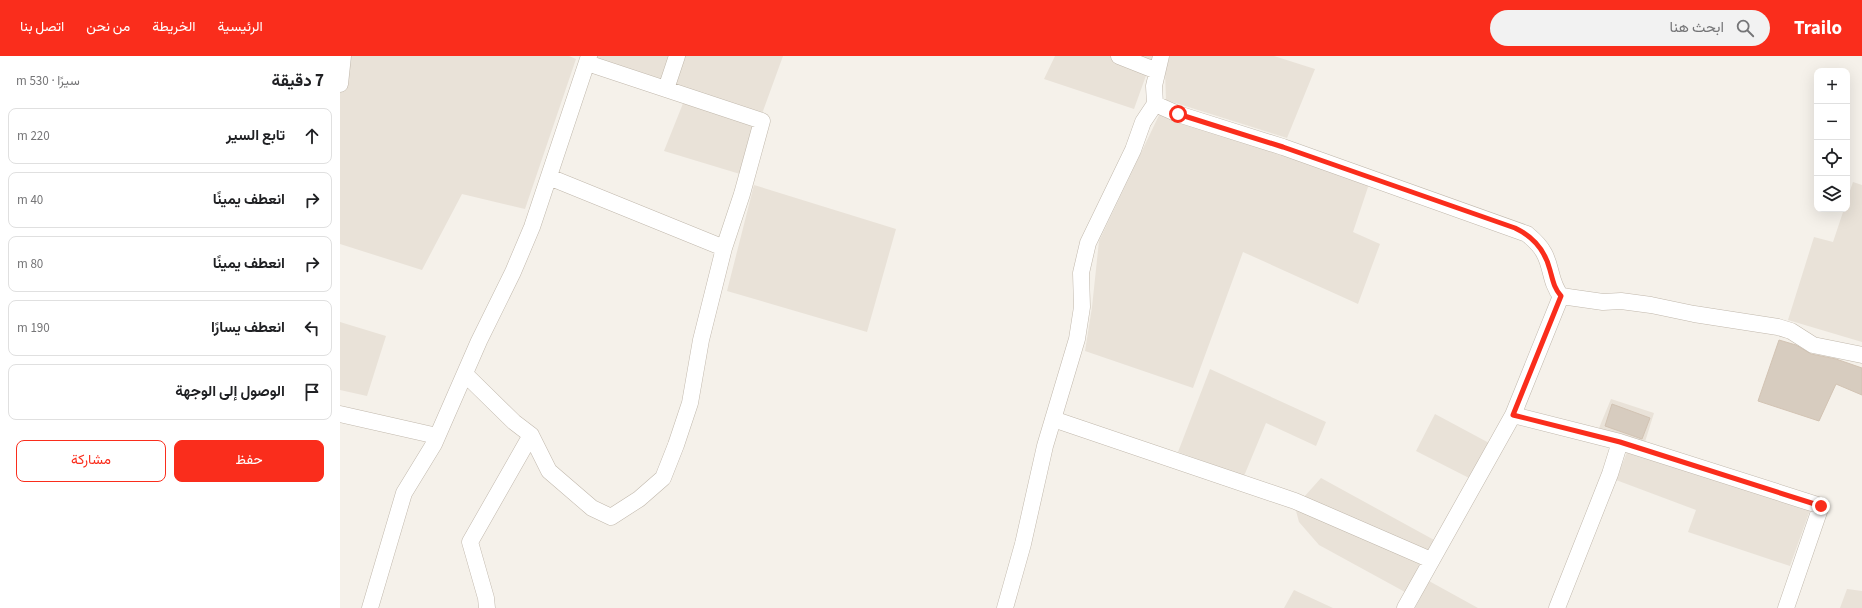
<!DOCTYPE html>
<html lang="ar">
<meta charset="utf-8">
<style>
body{margin:0;font-family:"Source Sans 3",Vazirmatn,sans-serif;background:#f2f2f2;color:#202124;direction:rtl}
.controls{position:absolute;right:12px;top:12px;display:grid;overflow:hidden;border-radius:8px;box-shadow:0 4px 16px #0002}
.controls button{width:36px;height:36px;display:grid;place-items:center;padding:0;border:0;border-bottom:1px solid #e0e0e0;background:#fff;color:#202124;font:20px sans-serif}
.stop{position:absolute;width:12px;height:12px;margin:-9px;border:3px solid #fa2d1c;border-radius:50%;background:#fff}
.stop.end{background:#fa2d1c;border-color:#fff;box-shadow:0 1px 4px #0008}
.list{margin:0;padding:0;list-style:none}
h2{display:flex;justify-content:space-between;align-items:center;height:52px;margin:0;padding:0 16px;font-size:17px}
h2 small{font-size:13px;font-weight:400;color:#757577}
.list li{display:grid;grid-template-columns:26px 1fr auto;gap:12px;align-items:center;box-sizing:border-box;height:56px;margin:0 8px 8px;padding:0 8px;border:1px solid #e0e0e0;border-radius:8px}
.list b{display:block;font-size:15px;white-space:nowrap}
.list em{font-size:13px;font-style:normal;color:#757577}
.actions{display:flex;gap:8px;padding:12px 16px}
.actions a{flex:1;padding:9px 0;border:1px solid #fa2d1c;border-radius:8px;text-align:center;font-size:14px;color:#fa2d1c}
.actions .main{background:#fa2d1c;color:#fff}
.icon{flex:none;width:22px;height:22px;fill:none;stroke:currentColor;stroke-width:2;stroke-linecap:round;stroke-linejoin:round}
.map{position:relative;flex:none;width:1522px;height:552px;overflow:hidden;direction:ltr}
header{display:flex;align-items:center;gap:24px;box-sizing:border-box;height:56px;padding:0 20px;background:#fa2d1c;color:#fff}
header strong{font-size:19px}
nav{display:flex;gap:22px;margin-inline-start:auto;font-size:14px}
.search{width:280px;height:36px;background:#f2f2f2;display:flex;align-items:center;gap:10px;box-sizing:border-box;padding:0 14px;border-radius:22px;color:#757577;font-size:15px}
main{display:flex}
aside{flex:1;background:#fff}
.map>svg:first-child{display:block}
</style>
<header>
<strong>Trailo</strong>
<div class="search"><svg class="icon" aria-label="search" viewBox="0 0 24 24"><circle cx="10" cy="10" r="6"/><path d="M15 15l6 6"/></svg>ابحث هنا</div>
<nav><a>الرئيسية</a><a>الخريطة</a><a>من نحن</a><a>اتصل بنا</a></nav>
</header>
<main>
<div class="map">
<svg width="1522" height="552" viewBox="0 0 1522 552">
<rect width="100%" height="100%" fill="#f5f1ea"/>
<path fill="#e9e2d8" d="M0,0H229L236,3L185,153L122,138L82,214L0,188Z
M254,0H443L400,118L324,95L348,35L253,3Z
M715,0H813L794,53L704,23Z
M830,0H934L975,13L947,82L826,44L825,15Z
M821,55L1029,128L1013,176L1040,188L1018,248L903,196L853,332L745,295L752,251L759,185Z
M1513,126L1522,129V286L1448,264L1474,181L1493,186L1504,153H1507V143Z
M414,129L556,173L527,276L387,235Z
M0,266L46,280L27,340L0,334Z
M870,313L986,366L976,390L926,367L904,420L838,396Z
M1271,343L1314,357L1305,386L1259,372Z
M1095,358L1151,388L1131,423L1076,395Z
M1287,396L1470,454L1450,510L1348,476L1356,454L1276,424Z
M981,422L1096,485L1065,536L979,489L959,466L955,451Z
M1089,525L1138,552H1075Z
M1507,533L1522,535V552H1500Z
M954,534L993,552H944Z"/>
<path fill="#d7ccbf" stroke="#d2c3b3" d="M1439,284L1456,289L1471,298L1496,303L1522,312V339L1496,328L1479,365L1418,345Z
M1272,348L1310,362L1302,383L1265,370Z"/>
<g fill="none" stroke-linecap="round" stroke-linejoin="round">
<g stroke="#c1b8ac" stroke-width="17">
<path id="minor" d="M779,0L817,15
M0,28L3,0
M326,33L337,0
M815,48L838,58L943,91L1187,178C1193,183 1200,189 1204,197C1212,211 1210,227 1221,240L1263,246L1281,245L1311,249L1354,258L1438,271L1451,275L1473,289L1522,299
M209,121L384,192L402,138L422,65L247,7
M125,318L174,366L191,379L209,415L252,452L271,461L299,443L323,422L336,389L350,347L361,284L384,192
M0,358L97,380
M1173,359L1280,386L1270,418L1217,552
M713,363L955,445L1091,504
M1280,386L1481,450L1446,552
M30,552L64,437L94,388L139,285L173,216L192,171L249,0
M147,552L146,542L130,486L191,379
M665,552L683,488L705,390L737,283L742,251L741,217L748,187L793,94L803,66L815,48L814,30L821,0
M1065,552L1173,359L1221,240"/>
</g>
<use href="#minor" stroke="#fff" stroke-width="16"/>
</g>
<g fill="none" stroke-linecap="round" stroke-linejoin="round">
<path stroke="#fa2d1c" stroke-width="5" d="M838,58L943,91L1175,172C1194,181 1205,194 1210,214C1213,225 1214,232 1221,240L1173,359L1280,386L1481,450"/>
</g>
</svg>
<div class="controls">
<button>+</button>
<button>−</button>
<button><svg class="icon" aria-label="locate" viewBox="0 0 24 24"><circle cx="12" cy="12" r="6"/><path d="M12 2v4M12 18v4M2 12h4M18 12h4"/></svg></button>
<button><svg class="icon" aria-label="layers" viewBox="0 0 24 24"><path d="M12 4l9 5-9 5-9-5zM3 14l9 5 9-5"/></svg></button>
</div>
<div class="stop" style="left:838px;top:58px"></div>
<div class="stop end" style="left:1481px;top:450px"></div>
</div>
<aside>
<h2>7 دقيقة<small>سيرًا · 530 m</small></h2>
<ul class="list">
<li><svg class="icon" aria-label="ahead" viewBox="0 0 24 24"><path d="M12 20V5M6 11l6-6 6 6"/></svg><div><b>تابع السير</b></div><em>220 m</em></li>
<li><svg class="icon" aria-label="right" viewBox="0 0 24 24"><path d="M7 20v-9h11M14 6l5 5-5 5"/></svg><div><b>انعطف يمينًا</b></div><em>40 m</em></li>
<li><svg class="icon" aria-label="right" viewBox="0 0 24 24"><path d="M7 20v-9h11M14 6l5 5-5 5"/></svg><div><b>انعطف يمينًا</b></div><em>80 m</em></li>
<li><svg class="icon" aria-label="left" viewBox="0 0 24 24"><path d="M17 20v-9H6M10 6l-5 5 5 5"/></svg><div><b>انعطف يسارًا</b></div><em>190 m</em></li>
<li><svg class="icon" aria-label="arrive" viewBox="0 0 24 24"><path d="M6 21V4h12l-3 4 3 4H6"/></svg><div><b>الوصول إلى الوجهة</b></div></li>
</ul>
<div class="actions"><a class="main">حفظ</a><a>مشاركة</a></div>
</aside>
</main>
